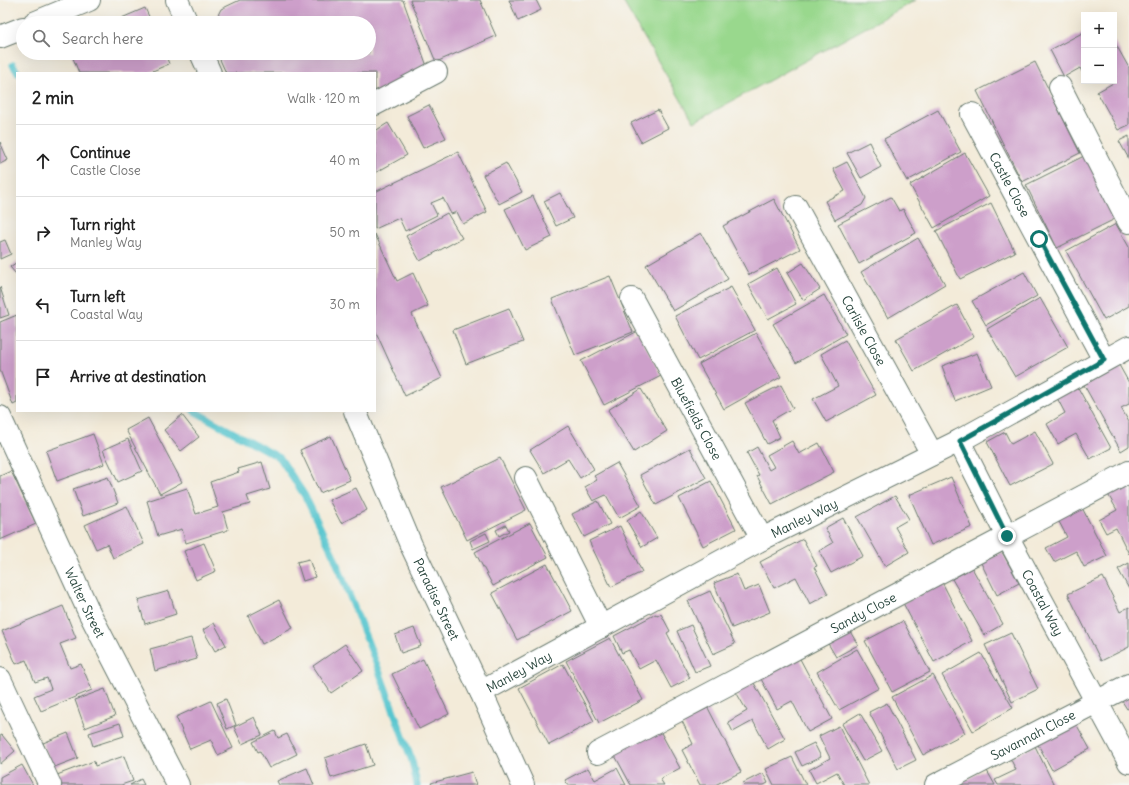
<!DOCTYPE html>
<meta charset="utf-8">
<style>
body{margin:0;font-family:Delius,sans-serif;background:#f6f6f6;color:#222}
.controls{position:absolute;right:12px;top:12px;display:grid;overflow:hidden;border-radius:0px;box-shadow:0 4px 16px #0002}
.controls button{width:36px;height:36px;display:grid;place-items:center;padding:0;border:0;border-bottom:1px solid #e0e0e0;background:#fff;color:#222;font:20px sans-serif}
.stop{position:absolute;width:12px;height:12px;margin:-9px;border:3px solid #0f766e;border-radius:50%;background:#fff}
.stop.end{background:#0f766e;border-color:#fff;box-shadow:0 1px 4px #0008}
.list{margin:0;padding:0;list-style:none}
h2{display:flex;justify-content:space-between;align-items:center;height:52px;margin:0;padding:0 16px;font-size:17px}
h2 small{font-size:13px;font-weight:400;color:#767676}
.list li{display:grid;grid-template-columns:26px 1fr auto;gap:12px;align-items:center;box-sizing:border-box;height:72px;padding:0 16px;border-top:1px solid #e0e0e0}
.list b{display:block;font-size:15px;white-space:nowrap}
.list p{margin:0;font-size:13px;white-space:nowrap;color:#767676}
.list em{font-size:13px;font-style:normal;color:#767676}
.icon{flex:none;width:22px;height:22px;fill:none;stroke:currentColor;stroke-width:2;stroke-linecap:round;stroke-linejoin:round}
.map{position:relative;flex:none;width:1129px;height:785px;overflow:hidden}
.search{position:absolute;background:#fff;box-shadow:0 4px 16px #0002;left:16px;top:16px;width:360px;height:44px;display:flex;align-items:center;gap:10px;box-sizing:border-box;padding:0 14px;border-radius:22px;color:#767676;font-size:15px}
.panel{position:absolute;background:#fff;box-shadow:0 4px 16px #0002;left:16px;top:72px;width:360px;height:340px;border-radius:0px}
.map>svg:first-child{display:block}
</style>
<div class="map">
<svg width="1129" height="785" viewBox="0 0 1129 785">
<rect width="100%" height="100%" fill="#f6f6f2"/>
<filter id="ink" filterUnits="userSpaceOnUse"><feTurbulence type="fractalNoise" baseFrequency=".025" numOctaves="2"/><feDisplacementMap in="SourceGraphic" scale="8" xChannelSelector="R" yChannelSelector="G"/><feConvolveMatrix kernelMatrix="1 2 1 2 8 2 1 2 1" color-interpolation-filters="sRGB"/></filter>
<filter id="wash" filterUnits="userSpaceOnUse"><feTurbulence type="fractalNoise" baseFrequency=".012" numOctaves="4" result="noise"/><feDisplacementMap in="SourceGraphic" scale="16" xChannelSelector="R" yChannelSelector="G"/><feGaussianBlur stdDeviation="0.9" result="paint"/><feColorMatrix in="noise" values="0 0 0 0 0 0 0 0 0 0 0 0 0 0 0 0 0 1.4 0 .05"/><feComposite in="paint" operator="in"/></filter>
<g filter="url(#wash)">
<rect width="100%" height="100%" fill="#f3ebd9"/>
<path fill="#99d88d" stroke="#5c8a60" d="M622,0H916L694,122Z"/>
<g fill="none" stroke-linecap="round" stroke-linejoin="round">
<path stroke="#59c6cf" stroke-width="7" d="M13,65L18,73
M194,411L280,458L305,496L334,556L378,668L412,761L417,785"/>
</g>
<g id="blocks">
<path fill="#cd9fca" d="M240,0H403L428,69L375,94V73H226L217,53H369V23H214L221,9Z
M410,0H480L496,36L436,62Z
M509,0H536L541,10L518,21Z
M145,8L152,23H110Z
M1084,32V75L1080,68L1064,77L1050,50Z
M1114,41L1129,68V125L1118,130L1097,92L1115,82Z
M71,53H165L169,64L148,73H79Z
M1035,62L1080,153L1022,182L977,91Z
M429,105L446,138L423,148L407,116Z
M658,110L668,128L641,142L631,123Z
M938,110L961,152L907,181L884,139Z
M388,123L407,155L375,173V131Z
M1129,136V159L1119,141Z
M0,142L8,160L0,164Z
M869,142L881,167L861,178L847,153Z
M458,152L487,212L463,224L457,212L451,214L443,198L431,203L437,215L405,231L399,218L375,229V192Z
M965,153L989,196L934,228L910,185Z
M1086,155L1117,218L1057,248L1026,185Z
M847,162L866,198L862,205L835,220L825,201L845,191L833,169Z
M506,163L522,192L499,204L483,175Z
M560,193L573,218L556,226L544,201Z
M533,196L552,237L525,250L505,209Z
M891,197L899,211L903,209L916,233L859,264L838,224Z
M774,199L800,249L749,275L723,226Z
M991,203L1015,252L960,279L936,231Z
M447,213L462,238L420,261L406,236Z
M1116,224L1129,247V306L1104,320L1066,251Z
M701,233L728,279L673,311L646,265Z
M375,234L397,281L413,273L428,306L412,314L442,378L405,396L375,330Z
M918,238L945,284L888,318L861,272Z
M5,240L11,254L0,259V242Z
M17,262V273L16,274L10,267Z
M803,263L820,289L803,300L787,273Z
M777,268L796,304L768,319L748,284Z
M1024,272L1037,296L986,325L972,301Z
M610,276L633,332L575,355L552,299Z
M0,287L9,315L0,318Z
M731,287L755,330L698,360L675,316Z
M824,295L846,334L796,363L773,324Z
M1040,298L1068,347L1015,377L987,329Z
M957,305L974,337L914,371L896,339Z
M509,308L523,342L466,364L453,330Z
M17,315V403L13,405L0,370V322Z
M638,331L661,376L604,405L581,361Z
M756,333L781,377L724,409L699,364Z
M845,340L876,395L826,422L813,399L838,386L821,354Z
M977,353L991,386L955,401L942,366Z
M1119,365L1129,383V404L1121,408L1129,422V446L1121,451L1084,385Z
M1076,384L1111,448L1090,459L1076,434L1058,444L1047,424L1065,413L1056,396Z
M781,385L793,408L772,420L780,437L767,444L745,403Z
M641,389L667,431L634,452L608,410Z
M182,415L199,437L181,451L164,430Z
M148,418L182,482L160,494L126,430Z
M568,426L594,469L580,478L568,459L544,473L530,450Z
M1035,431L1053,464L1010,486L987,442L1005,432L1011,444Z
M93,434L104,464L57,481L46,451Z
M331,436L350,480L320,493L300,450Z
M128,439L142,471L118,482L103,450Z
M792,441L799,454L819,443L834,472L772,504L757,476L759,475L747,453L757,447L769,470L774,467L767,455Z
M690,448L706,478L656,505L640,475Z
M500,458L526,510L467,540L441,487Z
M262,462L270,489L247,496L250,504L223,512L228,530L186,543L182,529L158,536L147,501L187,488L196,514L218,507L210,482L239,472L238,469Z
M617,463L641,506L619,518L606,495L593,501L585,487L597,480L594,476Z
M11,471L36,524L0,540V476Z
M108,477L118,503L83,516L73,489Z
M951,477L972,527L931,545L909,495Z
M711,481L736,529L703,546L679,498Z
M1129,483V554L1116,528L1106,533L1099,520L1117,510L1106,491Z
M356,488L367,510L341,523L329,500Z
M895,496L909,519L895,527L909,552L885,566L857,517Z
M598,501L610,524L584,537L572,514Z
M1079,502L1107,556L1084,567L1076,551L1054,562L1046,548L1067,537L1055,514Z
M127,506L144,544L113,558L107,544L96,549L85,525Z
M641,511L657,538L642,547L627,521Z
M843,518L863,556L831,573L819,551L833,543L825,528Z
M530,523L548,557L493,586L475,552Z
M506,525L509,531L499,536L496,530Z
M620,526L642,572L611,587L589,541Z
M486,533L490,541L473,549L470,541Z
M803,539L817,566L814,567L828,594L810,604L796,577L774,588L760,562Z
M204,543L216,571L196,580L184,551Z
M1002,552L1019,583L997,595L981,563Z
M309,559L315,577L303,581L297,562Z
M1129,563V589L1118,569Z
M547,564L572,611L517,640L492,593Z
M972,568L1003,624L984,635L952,579Z
M737,574L744,591L759,585L770,612L732,628L714,583Z
M1103,577L1120,612L1129,607V647L1101,661L1068,594Z
M942,582L972,641L934,662L903,603Z
M169,591L176,614L145,624L138,600Z
M710,591L735,644L713,654L688,601Z
M279,600L293,628L262,644L248,616Z
M63,606L76,638L60,644L70,668L81,664L92,690L41,711L34,696L51,689L47,678L35,682L26,660L16,664L2,631Z
M656,614L657,616L661,614L670,631L667,633L690,678L671,688L656,660L639,669L629,650L622,653L614,636Z
M903,621L930,672L892,692L865,641Z
M214,623L226,645L215,651L203,630Z
M691,625L710,666L695,672L677,631Z
M414,628L421,646L401,653L395,635Z
M848,628L858,645L836,657L826,640Z
M1011,633L1038,689L1012,702L985,645Z
M191,638L197,659L155,671L150,649Z
M610,638L643,700L599,723L566,661Z
M345,644L363,671L331,693L313,666Z
M857,649L879,688L839,710L817,672Z
M981,653L1013,708L973,731L942,675Z
M799,657L832,719L808,732L792,701L777,709L760,677Z
M423,659L449,714L419,729L392,674Z
M563,664L594,721L549,745L519,688Z
M933,675L965,733L923,755L892,697Z
M754,683L785,739L768,749L753,721L733,732L728,722L747,711L736,692Z
M105,689L115,716L85,728L75,700Z
M1129,693V708L1127,709L1120,698Z
M226,699L236,725L227,729L217,703Z
M211,701L233,748L218,755L211,740L190,749L176,717Z
M887,703L916,760L898,769L869,712Z
M708,708L741,772L715,785H700L682,750L693,744L682,721Z
M860,713L882,751L863,761L842,724Z
M254,717L262,735L242,744L234,727Z
M1074,720L1090,749L1052,770L1036,741Z
M120,723L124,736L93,746L89,733Z
M839,726L869,785H844L837,772L816,783L809,770L830,758L819,736Z
M275,731L278,738L287,734L297,754L269,768L260,751L258,752L253,742Z
M660,731L680,768L660,779L664,785H631L613,752Z
M68,733L78,758L52,768L43,743Z
M2,735L15,751L0,764V736Z
M814,743L821,757L802,766L795,752Z
M366,744L373,765L331,778L325,758Z
M1035,746L1054,785H998L995,780L1016,770L1010,758Z
M124,756L133,781L121,785H61L57,775L94,761L95,766Z
M792,757L806,785H774L766,769Z
M22,765L33,785H0V777Z
M307,768L314,785H279L277,781Z
M588,768L595,780L617,768L626,785H568L565,780Z
M986,769L995,785H957Z
M472,772L476,785H432L431,783Z
M763,773L768,783L764,785H744L743,783Z
M141,779L144,785H130Z"/>
</g>
</g>
<g filter="url(#ink)">
<use href="#blocks" fill-opacity="0" stroke="#697a6e" stroke-width="1"/>
<g fill="none" stroke-linecap="round" stroke-linejoin="round">
<g stroke="#697a6e" stroke-width="24">
<g id="minor">
<path d="M177,0L187,23"/>
<path d="M201,53L210,73"/>
<path d="M1060,87L1129,222"/>
<path d="M375,104L436,72"/>
<path id="s1" d="M972,114L1104,360"/>
<path id="s2" d="M796,207L932,454"/>
<path id="s3" d="M632,299L762,539"/>
<path id="s4" d="M355,411L411,545L481,692L523,785"/>
<path id="s5" d="M0,417L89,612L178,785"/>
<path id="s6" d="M959,441L1007,536L1129,762"/>
<path d="M526,478L601,627"/>
<path d="M0,679L50,785"/>
<path id="s7" d="M481,692L762,539L959,441L1129,347"/>
<path id="s8" d="M598,753L1129,472"/>
<path id="s9" d="M936,785L1129,685"/>
</g>
</g>
<g stroke="#697a6e" stroke-width="24">
<path id="major" d="M34,23L89,0
M0,37L23,28"/>
</g>
<use href="#minor" stroke="#fff" stroke-width="22"/>
<use href="#major" stroke="#fff" stroke-width="22"/>
</g>
</g>
<g fill="none" stroke-linecap="round" stroke-linejoin="round" filter="url(#ink)">
<path stroke="#0f766e" stroke-width="5" d="M1007,536L960,441L1104,360L1039,239"/>
</g>
<g text-anchor="middle" dominant-baseline="central" stroke-width="3.5" stroke-linejoin="round" paint-order="stroke">
<g font-size="13" fill="#1f3d34" stroke="#f6f6f2">
<text stroke="none"><textPath href="#s1" startOffset="80">Castle Close</textPath></text>
<text stroke="none"><textPath href="#s2" startOffset="141">Carlisle Close</textPath></text>
<text stroke="none"><textPath href="#s3" startOffset="136">Bluefields Close</textPath></text>
<text stroke="none"><textPath href="#s7" startOffset="367">Manley Way</textPath></text>
<text stroke="none"><textPath href="#s4" startOffset="205">Paradise Street</textPath></text>
<text stroke="none"><textPath href="#s6" startOffset="182">Coastal Way</textPath></text>
<text stroke="none"><textPath href="#s5" startOffset="204">Walter Street</textPath></text>
<text stroke="none"><textPath href="#s8" startOffset="300">Sandy Close</textPath></text>
<text stroke="none"><textPath href="#s7" startOffset="43">Manley Way</textPath></text>
<text stroke="none"><textPath href="#s9" startOffset="109">Savannah Close</textPath></text>
</g>
</g>
</svg>
<div class="controls">
<button>+</button>
<button>−</button>
</div>
<div class="stop" style="left:1039px;top:239px"></div>
<div class="stop end" style="left:1007px;top:536px"></div>
<div class="search"><svg class="icon" aria-label="search" viewBox="0 0 24 24"><circle cx="10" cy="10" r="6"/><path d="M15 15l6 6"/></svg>Search here</div>
<section class="panel">
<h2>2 min<small>Walk · 120 m</small></h2>
<ul class="list">
<li><svg class="icon" aria-label="ahead" viewBox="0 0 24 24"><path d="M12 20V5M6 11l6-6 6 6"/></svg><div><b>Continue</b><p>Castle Close</p></div><em>40 m</em></li>
<li><svg class="icon" aria-label="right" viewBox="0 0 24 24"><path d="M7 20v-9h11M14 6l5 5-5 5"/></svg><div><b>Turn right</b><p>Manley Way</p></div><em>50 m</em></li>
<li><svg class="icon" aria-label="left" viewBox="0 0 24 24"><path d="M17 20v-9H6M10 6l-5 5 5 5"/></svg><div><b>Turn left</b><p>Coastal Way</p></div><em>30 m</em></li>
<li><svg class="icon" aria-label="arrive" viewBox="0 0 24 24"><path d="M6 21V4h12l-3 4 3 4H6"/></svg><div><b>Arrive at destination</b></div></li>
</ul>
</section>
</div>
